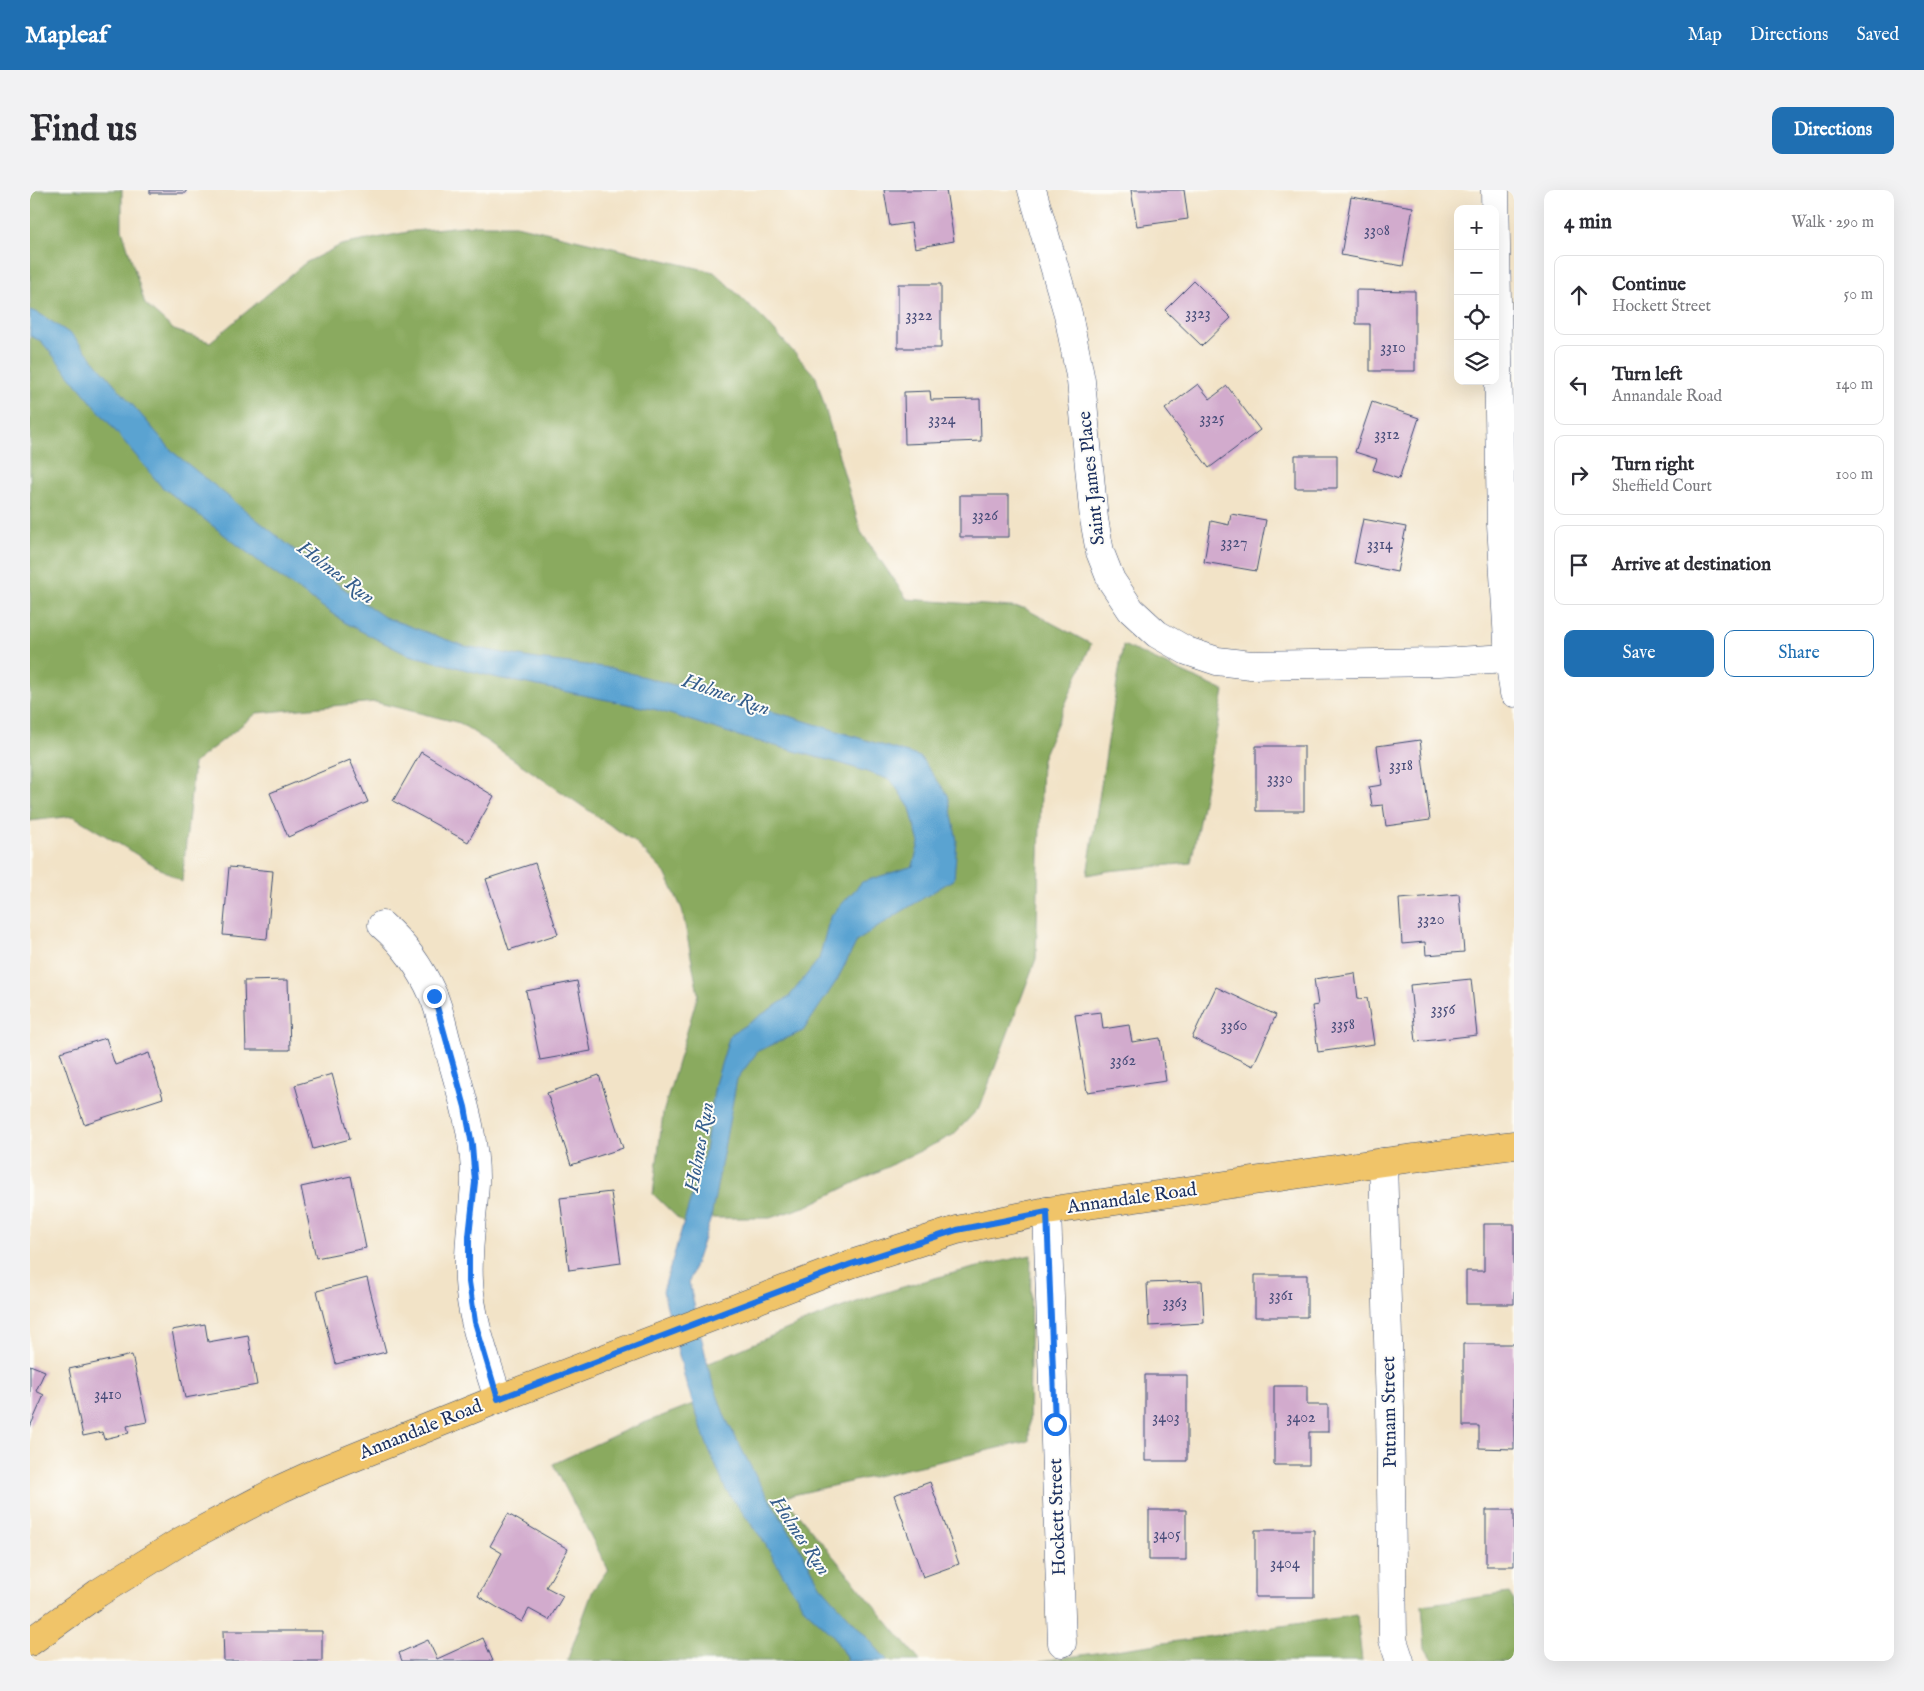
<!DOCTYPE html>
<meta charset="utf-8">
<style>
body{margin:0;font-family:"IM FELL English",serif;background:#f2f2f3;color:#2b2b33}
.controls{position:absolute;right:15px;top:15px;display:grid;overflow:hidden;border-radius:10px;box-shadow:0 5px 20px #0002}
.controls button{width:45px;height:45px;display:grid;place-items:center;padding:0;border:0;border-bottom:1px solid #e1e1e2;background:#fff;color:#2b2b33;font:25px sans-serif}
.stop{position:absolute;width:15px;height:15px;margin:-11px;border:4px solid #1a73e8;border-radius:50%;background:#fff}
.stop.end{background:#1a73e8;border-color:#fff;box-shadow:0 1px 5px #0008}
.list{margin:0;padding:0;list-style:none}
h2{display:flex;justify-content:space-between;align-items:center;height:65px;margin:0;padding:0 20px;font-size:21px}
h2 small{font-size:16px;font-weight:400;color:#7c7c81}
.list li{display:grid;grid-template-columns:32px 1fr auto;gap:15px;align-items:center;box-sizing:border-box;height:80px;margin:0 10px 10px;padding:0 10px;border:1px solid #e1e1e2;border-radius:10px}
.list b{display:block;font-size:19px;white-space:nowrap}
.list p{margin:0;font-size:16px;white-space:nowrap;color:#7c7c81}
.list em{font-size:16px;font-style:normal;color:#7c7c81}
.actions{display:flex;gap:10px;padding:15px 20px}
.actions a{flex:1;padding:11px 0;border:1px solid #1f6fb2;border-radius:10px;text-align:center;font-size:18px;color:#1f6fb2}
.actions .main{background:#1f6fb2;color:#fff}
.icon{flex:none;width:28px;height:28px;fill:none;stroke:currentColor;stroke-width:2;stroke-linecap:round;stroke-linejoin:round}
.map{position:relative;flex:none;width:1484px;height:1471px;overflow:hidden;border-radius:10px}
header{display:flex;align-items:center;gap:30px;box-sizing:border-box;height:70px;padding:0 25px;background:#1f6fb2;color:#fff}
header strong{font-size:24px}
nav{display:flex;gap:28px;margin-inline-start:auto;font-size:18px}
.intro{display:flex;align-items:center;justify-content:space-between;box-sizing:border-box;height:120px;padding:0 30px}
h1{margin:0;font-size:35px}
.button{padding:12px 22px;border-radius:10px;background:#1f6fb2;color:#fff;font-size:18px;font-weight:700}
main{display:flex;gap:30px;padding:0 30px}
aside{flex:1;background:#fff;border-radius:10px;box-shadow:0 5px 20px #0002}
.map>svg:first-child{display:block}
</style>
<header>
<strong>Mapleaf</strong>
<nav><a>Map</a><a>Directions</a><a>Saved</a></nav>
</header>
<div class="intro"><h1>Find us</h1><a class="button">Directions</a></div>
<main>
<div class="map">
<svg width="1484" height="1471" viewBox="0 0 1484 1471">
<rect width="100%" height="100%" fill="#fdfcf7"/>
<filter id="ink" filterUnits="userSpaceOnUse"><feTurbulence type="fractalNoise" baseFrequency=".02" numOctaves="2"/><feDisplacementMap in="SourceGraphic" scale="10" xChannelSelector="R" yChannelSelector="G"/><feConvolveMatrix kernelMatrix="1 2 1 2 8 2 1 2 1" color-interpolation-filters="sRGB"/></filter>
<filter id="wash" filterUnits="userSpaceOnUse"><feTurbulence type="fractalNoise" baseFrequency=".0096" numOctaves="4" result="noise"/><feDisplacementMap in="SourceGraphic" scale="20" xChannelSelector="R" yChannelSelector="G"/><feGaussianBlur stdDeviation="1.12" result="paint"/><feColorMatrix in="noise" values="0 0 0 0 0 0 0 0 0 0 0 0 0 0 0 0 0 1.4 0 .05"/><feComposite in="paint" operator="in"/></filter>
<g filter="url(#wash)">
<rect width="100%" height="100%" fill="#f2e3c7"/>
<path fill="#8aaa5e" stroke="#526c5e" d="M0,0H92V39L115,114L144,140L180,152L275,73L311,55L383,41L444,35H486L684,82L735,130L786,187L831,342L877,409L994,418L1061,454L1012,569L1006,769L950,917L923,945L777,1016L740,1028H681L653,1033L623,1004L633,923L668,804L652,719L635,683L605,652L430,533L345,512L227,523L164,573L152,692L43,626L0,631Z
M1093,455L1194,501L1161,673L1078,681L1057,685Z
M1001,1065L999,1251L754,1307L890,1471H537L563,1400L578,1379L523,1274L596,1240L673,1210L675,1175C716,1157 756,1139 797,1123C863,1097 932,1080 1001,1065Z
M1479,1403L1484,1411V1471H1403L1395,1458L1392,1415Z
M1327,1425L1332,1471H1010Z"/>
<path fill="#5aa3d1" stroke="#3a6998" d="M0,120L10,124L42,145L144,263L303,391L354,427L434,456L506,469L581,478L762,527L890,567L918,605L927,651L924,689L866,725L827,751L807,790L773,841L728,861L707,889L681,1028L659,1092L680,1185L695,1227L726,1287L776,1369L790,1395L858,1471H818L803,1445L775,1419L753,1385L733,1350L696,1300L676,1252L656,1193L633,1101L675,962L685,894L700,845L759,807L789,769L800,727L832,692L883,676L889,653L880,618L861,590L813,574L712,547L627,520L468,488L376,464L317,434L240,380L131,296L11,151L0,146Z"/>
<g id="blocks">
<path fill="#d2abcd" d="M120,0H156V3H120Z
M854,0H916L924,51L885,58L881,33L860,36Z
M1101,0H1154L1158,29L1107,36Z
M1321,7L1383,17L1373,76L1311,65Z
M1164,91L1201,128L1172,156L1135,120Z
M868,94H911V158H868Z
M1326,100L1385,101V181H1340V134H1326Z
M1168,194L1180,209L1197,196L1230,240L1179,278L1135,219Z
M900,201L901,210L950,209L951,251L875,254L874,202Z
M1342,212L1389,228L1369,289L1343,280L1347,269L1325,262Z
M1265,265H1307V298H1265Z
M930,305H979V347H930Z
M1201,324L1236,330L1226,381L1174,372L1181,331L1199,335Z
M1333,329L1376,337L1367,382L1324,373Z
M1390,550L1400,630L1356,636L1353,615L1342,616L1339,597L1352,595L1347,556Z
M1226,556H1274V621H1226Z
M391,562L464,606L438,652L363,611Z
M320,570L338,612L258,647L240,603Z
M505,673L528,744L479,760L456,689Z
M199,677L243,681L237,749L193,745Z
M1429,704L1434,762L1396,765L1395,752L1372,754L1369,709Z
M1325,783L1328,809L1337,808L1344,854L1288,862L1282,816L1288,815L1284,789Z
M1441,789L1447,845L1386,852L1380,795Z
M258,790L260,860H216L214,791Z
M547,791L561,861L510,870L496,801Z
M1186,797L1246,825L1223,876L1162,848Z
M1071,822L1073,839L1099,835L1102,852L1130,848L1136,891L1057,902L1045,825Z
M76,848L85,875L119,863L133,908L54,934L30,862Z
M302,884L320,949L283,959L265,895Z
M569,885L593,958L541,975L517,903Z
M321,986L336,1058L286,1068L271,997Z
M581,1002L591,1073L539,1080L530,1008Z
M1454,1034H1484V1114H1436V1081H1454Z
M1225,1085H1277V1127H1225Z
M337,1088L356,1162L306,1174L287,1101Z
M1172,1091L1174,1133L1119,1136L1117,1093Z
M175,1134L178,1152L218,1145L227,1195L155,1208L142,1140Z
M1433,1154H1484V1259L1449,1258V1236H1433Z
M102,1165L117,1232L97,1236L99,1243L74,1249L72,1242L53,1246L39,1179Z
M0,1175L15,1181L6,1201L14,1205L0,1237Z
M1115,1185H1157V1271H1115Z
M1244,1196H1277V1215H1298V1242H1279V1275H1244Z
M900,1292L929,1374L893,1387L864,1305Z
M1119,1320H1156V1370H1119Z
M1456,1320H1484V1376H1456Z
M478,1324L538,1359L516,1397L533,1406L519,1430L499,1419L492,1432L448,1406L472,1363L460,1356Z
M1225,1340H1284V1407H1225Z
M193,1441H292V1471H194Z
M453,1448L463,1471H372L369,1463L398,1450L407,1469Z"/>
</g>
</g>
<g filter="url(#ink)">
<use href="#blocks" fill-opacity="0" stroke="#3b4a6e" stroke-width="1"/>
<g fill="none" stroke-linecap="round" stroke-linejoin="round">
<g stroke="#3b4a6e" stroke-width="29">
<path id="minor" d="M1002,0L1038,124L1051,191L1064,329L1070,362L1081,390L1101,420L1127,444L1157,461L1187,471L1221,475L1409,472L1479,468
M1465,0L1471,334L1479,468L1484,503
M352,735C374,754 391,778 403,805C410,820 413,839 418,856C430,900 446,946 445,993C443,1026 437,1058 439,1091C441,1131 457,1171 468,1209
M1353,972L1360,1218L1363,1450L1370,1471
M1017,1021L1032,1453"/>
</g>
<g stroke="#3b4a6e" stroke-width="29">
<path id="major" d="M0,1452L68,1403L153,1350L250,1299L283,1284L468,1209L821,1074L927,1040L1017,1021L1353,972L1484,955"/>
</g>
<use href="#minor" stroke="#fff" stroke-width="28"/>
<use href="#major" stroke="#f0c469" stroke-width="28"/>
</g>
</g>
<g fill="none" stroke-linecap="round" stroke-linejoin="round" filter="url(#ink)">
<path stroke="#1a73e8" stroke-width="6" d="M404,806L435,917L442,955L445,992L439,1046V1092L445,1132L468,1209L821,1074L927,1040L1017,1022L1025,1234"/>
</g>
<g text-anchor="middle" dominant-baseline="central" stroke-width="4" stroke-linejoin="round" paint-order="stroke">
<g font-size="16" fill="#494e7a">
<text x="1347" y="41">3308</text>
<text x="1168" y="124">3323</text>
<text x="889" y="126">3322</text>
<text x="1363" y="158">3310</text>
<text x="1182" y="229">3325</text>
<text x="912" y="230">3324</text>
<text x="1357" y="245">3312</text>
<text x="955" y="326">3326</text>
<text x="1204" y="353">3327</text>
<text x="1350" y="355">3314</text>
<text x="1371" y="576">3318</text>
<text x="1250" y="589">3330</text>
<text x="1401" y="730">3320</text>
<text x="1413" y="820">3356</text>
<text x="1313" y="835">3358</text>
<text x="1204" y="836">3360</text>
<text x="1093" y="871">3362</text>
<text x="1251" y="1106">3361</text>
<text x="1145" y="1113">3363</text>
<text x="78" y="1205">3410</text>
<text x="1136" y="1228">3403</text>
<text x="1271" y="1228">3402</text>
<text x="1137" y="1345">3405</text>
<text x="1255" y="1374">3404</text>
</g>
<g font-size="19" fill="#1b2f5e" stroke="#fdfcf7">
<text transform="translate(1062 288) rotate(-96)">Saint James Place</text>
<text transform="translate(1102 1009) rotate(-8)">Annandale Road</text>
<text transform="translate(1360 1222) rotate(-91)">Putnam Street</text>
<text transform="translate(391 1240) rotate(-22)">Annandale Road</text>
<text transform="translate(1028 1327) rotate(-92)">Hockett Street</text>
</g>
<g font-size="20" font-style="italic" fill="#345d8c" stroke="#fdfcf7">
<text transform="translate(306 383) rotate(37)">Holmes Run</text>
<text transform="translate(696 505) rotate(19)">Holmes Run</text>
<text transform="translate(670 957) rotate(-80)">Holmes Run</text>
<text transform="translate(770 1346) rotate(56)">Holmes Run</text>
</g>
</g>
</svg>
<div class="controls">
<button>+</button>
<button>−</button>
<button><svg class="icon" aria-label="locate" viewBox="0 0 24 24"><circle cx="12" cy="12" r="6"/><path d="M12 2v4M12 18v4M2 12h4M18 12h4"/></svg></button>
<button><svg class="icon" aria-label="layers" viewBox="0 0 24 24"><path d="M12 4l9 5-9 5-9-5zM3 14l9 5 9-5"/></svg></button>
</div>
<div class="stop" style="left:1025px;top:1234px"></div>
<div class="stop end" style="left:404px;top:806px"></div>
</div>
<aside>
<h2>4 min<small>Walk · 290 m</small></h2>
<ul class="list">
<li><svg class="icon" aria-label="ahead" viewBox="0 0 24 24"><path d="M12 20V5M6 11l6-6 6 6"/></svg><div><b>Continue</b><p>Hockett Street</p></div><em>50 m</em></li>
<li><svg class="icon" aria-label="left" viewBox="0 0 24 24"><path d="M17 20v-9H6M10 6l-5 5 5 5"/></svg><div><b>Turn left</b><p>Annandale Road</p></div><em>140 m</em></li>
<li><svg class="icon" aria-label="right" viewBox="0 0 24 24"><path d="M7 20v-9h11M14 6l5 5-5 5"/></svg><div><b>Turn right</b><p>Sheffield Court</p></div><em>100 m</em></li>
<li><svg class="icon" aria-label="arrive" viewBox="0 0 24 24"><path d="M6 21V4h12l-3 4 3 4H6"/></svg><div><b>Arrive at destination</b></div></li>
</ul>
<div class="actions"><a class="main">Save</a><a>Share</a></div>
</aside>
</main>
